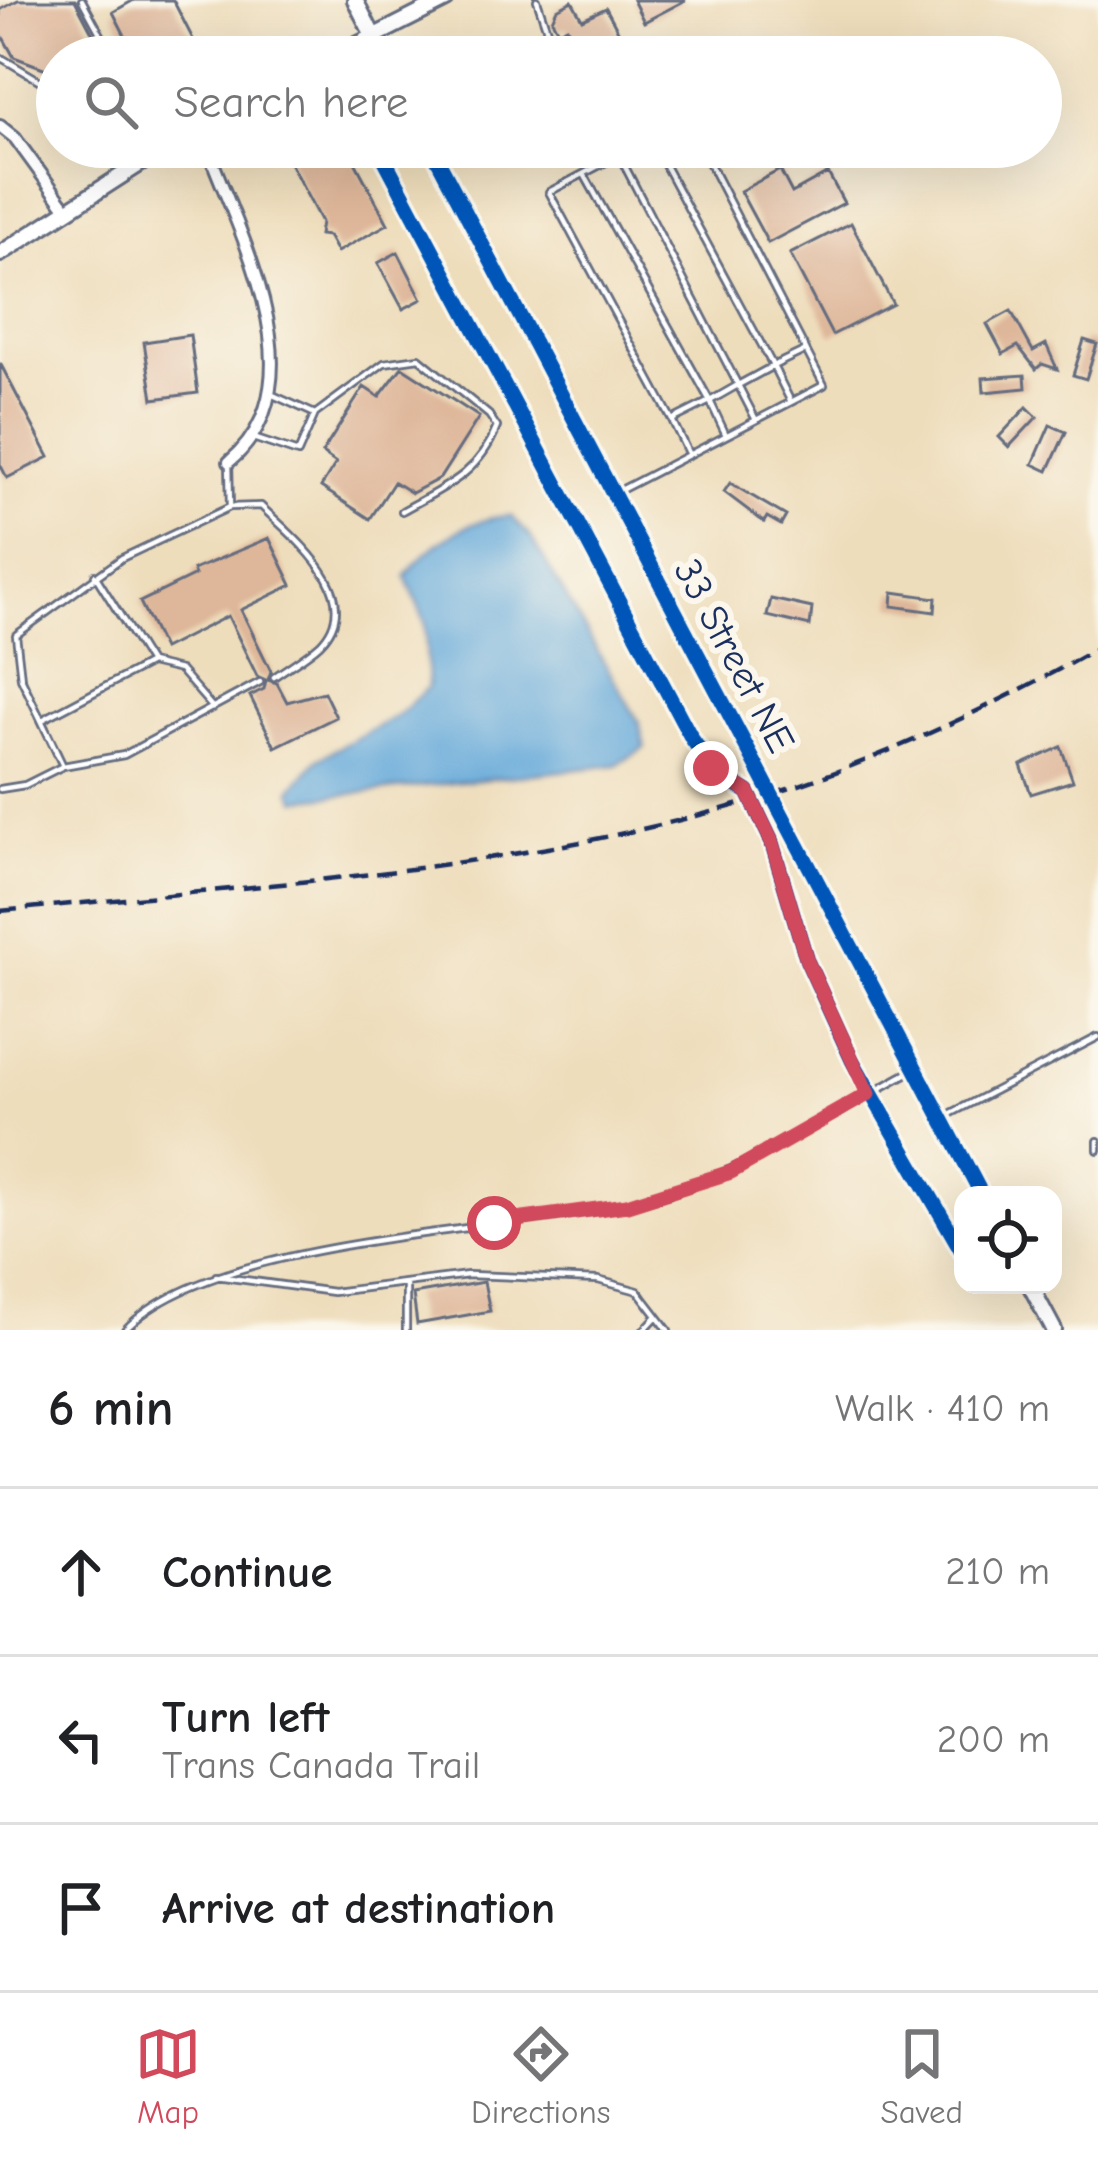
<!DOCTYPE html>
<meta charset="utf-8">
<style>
body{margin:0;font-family:"Comic Neue",sans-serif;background:#f6f6f6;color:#202124}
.controls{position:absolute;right:36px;bottom:36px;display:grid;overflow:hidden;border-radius:24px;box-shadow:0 12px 48px #0002}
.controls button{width:108px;height:108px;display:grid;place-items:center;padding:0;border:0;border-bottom:3px solid #e0e0e0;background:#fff;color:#202124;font:60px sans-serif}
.stop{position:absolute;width:36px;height:36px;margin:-27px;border:9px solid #d1495b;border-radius:50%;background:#fff}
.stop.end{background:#d1495b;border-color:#fff;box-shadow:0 3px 12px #0008}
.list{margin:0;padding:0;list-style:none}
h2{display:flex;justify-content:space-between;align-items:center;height:156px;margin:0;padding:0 48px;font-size:51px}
h2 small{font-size:39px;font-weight:400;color:#757577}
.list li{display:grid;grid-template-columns:78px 1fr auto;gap:36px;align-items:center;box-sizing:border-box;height:168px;padding:0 48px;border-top:3px solid #e0e0e0}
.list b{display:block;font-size:45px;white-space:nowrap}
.list p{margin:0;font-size:39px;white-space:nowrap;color:#757577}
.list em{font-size:39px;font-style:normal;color:#757577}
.icon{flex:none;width:66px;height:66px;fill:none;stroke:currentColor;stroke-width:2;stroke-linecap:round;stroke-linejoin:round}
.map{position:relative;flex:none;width:1098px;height:1330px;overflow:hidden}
.search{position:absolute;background:#fff;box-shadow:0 12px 48px #0002;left:36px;right:36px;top:36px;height:132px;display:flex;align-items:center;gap:30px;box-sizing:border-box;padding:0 42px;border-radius:66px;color:#757577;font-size:45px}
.sheet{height:660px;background:#fff}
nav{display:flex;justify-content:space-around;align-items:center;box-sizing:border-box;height:168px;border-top:3px solid #e0e0e0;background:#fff;font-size:33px;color:#757577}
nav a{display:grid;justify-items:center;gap:6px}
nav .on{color:#d1495b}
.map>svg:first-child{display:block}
</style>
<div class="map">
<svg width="1098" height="1330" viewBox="0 0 1098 1330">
<rect width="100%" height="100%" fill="#fbf7ec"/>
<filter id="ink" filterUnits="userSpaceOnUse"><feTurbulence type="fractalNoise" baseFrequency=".00833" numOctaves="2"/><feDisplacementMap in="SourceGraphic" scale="24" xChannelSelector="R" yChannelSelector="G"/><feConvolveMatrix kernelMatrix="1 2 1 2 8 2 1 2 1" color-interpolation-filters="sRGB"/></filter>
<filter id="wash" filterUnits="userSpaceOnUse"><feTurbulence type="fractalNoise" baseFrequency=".004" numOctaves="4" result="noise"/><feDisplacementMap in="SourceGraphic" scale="48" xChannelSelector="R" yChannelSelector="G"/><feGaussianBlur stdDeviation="2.7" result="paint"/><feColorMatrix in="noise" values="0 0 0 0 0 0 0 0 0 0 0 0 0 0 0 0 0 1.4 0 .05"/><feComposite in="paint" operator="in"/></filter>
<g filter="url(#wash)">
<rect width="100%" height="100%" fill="#edb"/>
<path fill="#63a8d9" stroke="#3f6c9c" stroke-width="3" d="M511,516L532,539L639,722L645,748L616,765L296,800L291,790L318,759L397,716L428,687L425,622L406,576C429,544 471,517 511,516Z"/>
<g id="blocks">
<path fill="#deb699" d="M18,0H75L105,57H57V73L14,57L0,32V10Z
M134,0H173L196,45L175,56L168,42L136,57L113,12Z
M633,0H686L644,22Z
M572,1L582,19L606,8L632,57H582L567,27L558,31L552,20L557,9Z
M311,147H347L388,224L337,252L328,236L319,235L321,222L288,159Z
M780,170L792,193L828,173L844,203L768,243L740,191Z
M851,223L893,304L832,335L790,254Z
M398,252L422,299L403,309L378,263Z
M1011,311L1033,351L1046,344L1057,369L1042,364L1036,369L1018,346L1003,354L987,324Z
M190,335L198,393L153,399L144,342Z
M1084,340L1097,344L1086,379L1073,375Z
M0,363L49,457L7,478L0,464Z
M402,367L479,417L440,478L412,493L394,482L370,519L321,487L336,463L322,453L364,387L379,397Z
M1025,375L1026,388L984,392L983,378Z
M1027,407L1037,417L1009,447L999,437Z
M1050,425L1066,432L1048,471L1033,464Z
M730,483L786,516L781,525L767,517L764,522L724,492Z
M269,538L292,585L241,610L271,671L268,680L277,683L287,702L324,692L336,717L275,747L250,696L264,689L266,680L257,676L228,616L163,649L140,602L195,575L193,570Z
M893,592L936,598L935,612L892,606Z
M771,599L812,608L810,626L767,616Z
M1061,747L1073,781L1031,794L1021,765Z
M484,1282L490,1311L417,1324L413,1294Z"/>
</g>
</g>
<g filter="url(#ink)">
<use href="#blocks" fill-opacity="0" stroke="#656c7f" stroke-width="3"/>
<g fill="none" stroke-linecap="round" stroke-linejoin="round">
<g stroke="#656c7f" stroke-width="10">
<path id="lane" d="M82,0L113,57
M537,0L556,57
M0,57L57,91
M619,155L633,147
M584,174L710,401L672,420L549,192L619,155L738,385L773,366L655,147
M273,395L315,414L384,363L419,358L489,415L497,427C479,474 445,487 402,511
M791,402L773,366L806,350
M673,422L689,455
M725,433L710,401L738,385L756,420
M253,438L298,453L315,414
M229,462L230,507L122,558L16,635L21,678L63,766L124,755L260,682
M617,492L824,385L701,147
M230,507L261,506C292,537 369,595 320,644C307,656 289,666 274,677
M95,575L150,663L180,670L213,708
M44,719L150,663
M0,789L25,785L63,766
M946,1116L1098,1037
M1098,1141V1150
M216,1276L333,1292L468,1275L598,1280L638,1291L668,1330
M125,1330C210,1238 500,1232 626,1205C731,1183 822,1119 915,1069
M406,1330V1284
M644,1330L657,1316"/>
</g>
<g stroke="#656c7f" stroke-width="16">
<path id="street" d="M0,126L15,138L66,208
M207,147C240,237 322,384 229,462"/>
</g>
<g stroke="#656c7f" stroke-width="20">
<path id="secondary" d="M355,0L384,57
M333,57L446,0
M431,147L982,1195
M0,254L166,147
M1030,1285L1054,1330"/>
</g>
<use href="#lane" stroke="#fff" stroke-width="4.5"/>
<use href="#street" stroke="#fff" stroke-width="10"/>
<use href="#secondary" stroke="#fff" stroke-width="14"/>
<path stroke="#1b2f5e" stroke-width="4.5" stroke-dasharray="18 9" stroke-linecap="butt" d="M0,911C235,887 475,874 704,814C842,778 974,717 1098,648"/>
<g stroke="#fbf7ec" stroke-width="22">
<path id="cycleway" d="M378,147L692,739L716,773L748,792L771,840L807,961L852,1060L963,1253
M431,147L982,1195"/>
</g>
<use href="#cycleway" stroke="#0057b8" stroke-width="15"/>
</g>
</g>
<g fill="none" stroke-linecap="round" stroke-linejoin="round" filter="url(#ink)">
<path stroke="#d1495b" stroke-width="15" d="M494,1223L627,1205L731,1172L868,1094L807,961L771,840L748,792L711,768"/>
</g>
<g text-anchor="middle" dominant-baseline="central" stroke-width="12" stroke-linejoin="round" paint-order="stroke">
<g font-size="39" fill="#1b2f5e" stroke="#fbf7ec">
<text transform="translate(734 656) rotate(62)">33 Street NE</text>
</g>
</g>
</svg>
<div class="controls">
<button><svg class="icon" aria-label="locate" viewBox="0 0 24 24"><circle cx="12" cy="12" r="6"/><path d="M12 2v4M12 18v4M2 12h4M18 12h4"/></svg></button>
</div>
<div class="stop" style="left:494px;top:1223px"></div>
<div class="stop end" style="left:711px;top:768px"></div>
<div class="search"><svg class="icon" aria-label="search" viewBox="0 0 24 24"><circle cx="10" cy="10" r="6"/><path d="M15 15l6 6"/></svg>Search here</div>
</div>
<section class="sheet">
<h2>6 min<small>Walk · 410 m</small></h2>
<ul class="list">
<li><svg class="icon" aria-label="ahead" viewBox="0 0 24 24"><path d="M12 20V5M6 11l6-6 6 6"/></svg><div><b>Continue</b></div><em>210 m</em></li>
<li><svg class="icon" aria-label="left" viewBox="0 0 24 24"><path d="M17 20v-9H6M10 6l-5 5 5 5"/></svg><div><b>Turn left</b><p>Trans Canada Trail</p></div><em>200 m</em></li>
<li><svg class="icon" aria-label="arrive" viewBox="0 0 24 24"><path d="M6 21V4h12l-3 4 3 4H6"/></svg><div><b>Arrive at destination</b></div></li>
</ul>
</section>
<nav>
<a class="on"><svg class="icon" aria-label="map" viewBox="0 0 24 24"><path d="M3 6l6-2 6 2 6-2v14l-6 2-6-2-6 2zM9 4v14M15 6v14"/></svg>Map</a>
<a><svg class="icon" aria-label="directions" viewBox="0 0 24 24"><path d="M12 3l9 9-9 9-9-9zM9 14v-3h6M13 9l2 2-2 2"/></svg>Directions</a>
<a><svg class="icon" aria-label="saved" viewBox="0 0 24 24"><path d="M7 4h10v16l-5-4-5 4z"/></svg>Saved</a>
</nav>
